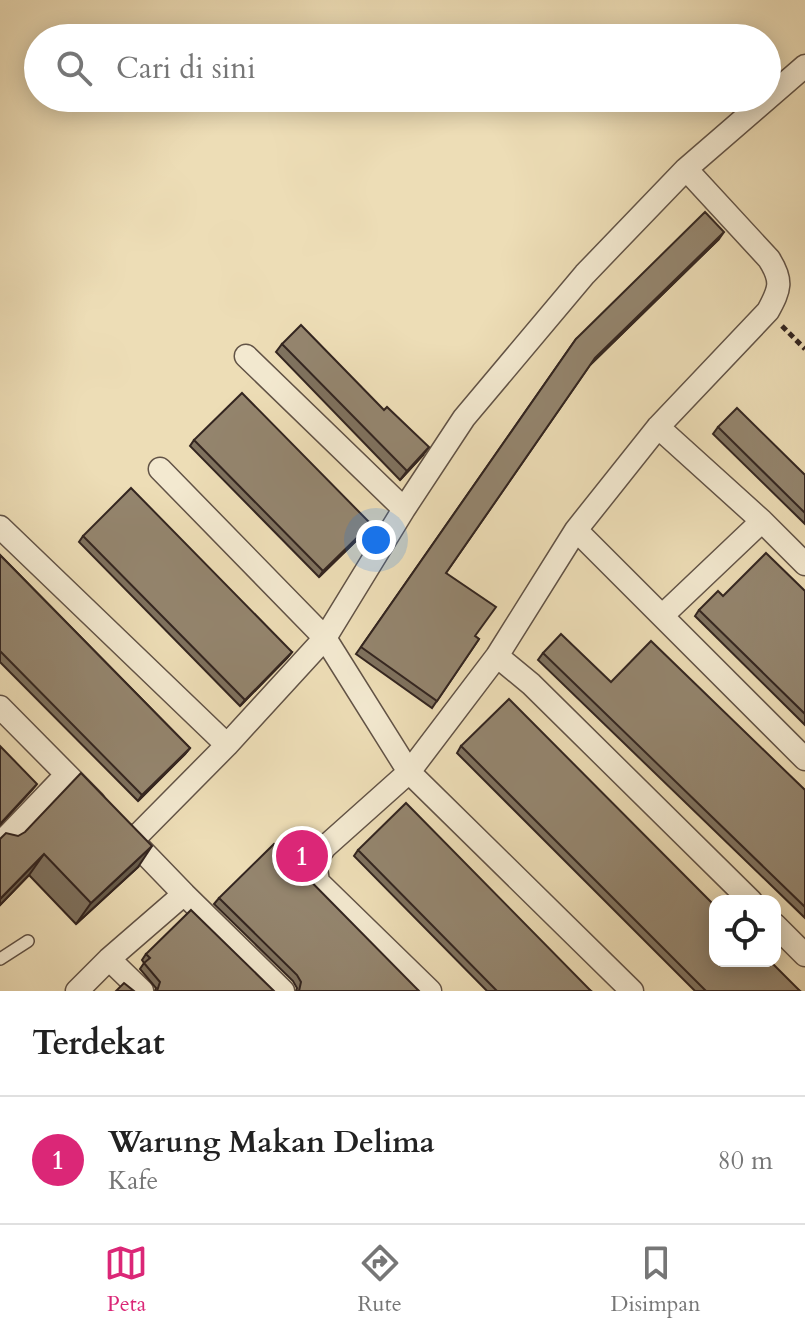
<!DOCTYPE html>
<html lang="id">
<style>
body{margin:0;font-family:Cardo,serif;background:#f6f6f6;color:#222}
.controls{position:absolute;right:24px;bottom:24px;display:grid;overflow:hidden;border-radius:16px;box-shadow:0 4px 20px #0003}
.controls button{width:72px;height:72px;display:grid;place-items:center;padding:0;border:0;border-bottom:2px solid #e0e0e0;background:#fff;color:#222;font:40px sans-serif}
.you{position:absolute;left:376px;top:540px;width:28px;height:28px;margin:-20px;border:6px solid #fff;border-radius:50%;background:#1a73e8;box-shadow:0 0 0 12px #1a73e833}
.badge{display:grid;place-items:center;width:52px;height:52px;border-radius:50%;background:#db2777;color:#fff;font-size:26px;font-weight:700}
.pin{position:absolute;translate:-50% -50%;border:4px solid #fff;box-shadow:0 2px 8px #0006}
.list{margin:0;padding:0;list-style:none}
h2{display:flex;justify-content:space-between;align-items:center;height:104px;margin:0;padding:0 32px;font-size:34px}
h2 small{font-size:26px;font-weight:400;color:#767676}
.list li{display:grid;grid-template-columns:52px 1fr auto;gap:24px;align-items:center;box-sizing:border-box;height:128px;padding:0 32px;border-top:2px solid #e0e0e0}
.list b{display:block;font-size:30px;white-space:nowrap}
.list p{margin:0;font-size:26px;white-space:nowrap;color:#767676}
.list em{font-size:26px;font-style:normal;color:#767676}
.icon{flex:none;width:44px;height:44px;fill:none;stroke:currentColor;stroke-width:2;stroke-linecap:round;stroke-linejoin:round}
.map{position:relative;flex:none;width:805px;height:991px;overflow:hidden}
.search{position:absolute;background:#fff;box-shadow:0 4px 20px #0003;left:24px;right:24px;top:24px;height:88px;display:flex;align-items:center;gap:20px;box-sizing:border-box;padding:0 28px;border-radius:44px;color:#767676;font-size:30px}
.sheet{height:232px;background:#fff}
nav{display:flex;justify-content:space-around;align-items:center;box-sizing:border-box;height:112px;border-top:2px solid #e0e0e0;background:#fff;font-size:22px;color:#767676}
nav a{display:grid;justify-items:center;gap:4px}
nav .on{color:#db2777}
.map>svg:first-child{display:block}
</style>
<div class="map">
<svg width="805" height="991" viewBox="0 0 805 991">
<rect width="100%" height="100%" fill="#edddb6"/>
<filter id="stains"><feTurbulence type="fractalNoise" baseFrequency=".0025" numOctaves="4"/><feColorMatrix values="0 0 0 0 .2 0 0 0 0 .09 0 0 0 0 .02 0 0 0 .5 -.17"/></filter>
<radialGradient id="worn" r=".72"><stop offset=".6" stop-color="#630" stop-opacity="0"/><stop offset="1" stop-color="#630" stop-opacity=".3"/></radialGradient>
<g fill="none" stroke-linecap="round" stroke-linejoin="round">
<g stroke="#625346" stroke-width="14">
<path id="service" d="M0,959L28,941"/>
</g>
<g stroke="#625346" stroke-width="25">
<path id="minor" d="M246,356L404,509
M658,427L762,521L805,564
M0,527L227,745
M576,530L805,759
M663,615L762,521
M497,656L531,684L751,901
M0,707L94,802
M127,835L184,894
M133,840L227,745L325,638L160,469
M0,844L66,775
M775,925L805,955
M109,959L142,991
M77,991L109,959L184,894L283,991
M430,991L318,882L315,861L325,847L409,772L497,656L576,530L658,427L768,311C780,289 783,281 769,259L686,169
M632,991L409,772L325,638L404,509L464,418L585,274L686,169L805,66"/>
</g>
<path stroke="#332520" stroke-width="5" stroke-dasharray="6 4" stroke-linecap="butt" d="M782,326L805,349"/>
<use href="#service" stroke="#f3e9d0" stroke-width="11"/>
<use href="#minor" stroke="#f3e9d0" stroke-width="22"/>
</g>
<path fill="#7f725f" stroke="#332520" stroke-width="2" d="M719,239L590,365L446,573L475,636L479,639L432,708L356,654L576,339Z
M282,344L423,455L400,480L276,352Z
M718,427L805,475V524L713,434Z
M194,440L371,524L367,530L319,577L190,446Z
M83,536L292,652L287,658L240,706L79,542Z
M0,555L190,748L185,754L138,801L0,662Z
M805,591V725L695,616L699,610L723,596Z
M543,653L805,790V918L538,660Z
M461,746L800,991H695L457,753Z
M0,839L138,867L76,924L29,875L0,905Z
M358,850L591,991H487L354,856Z
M219,898L419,991H296L297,988L293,981L214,904Z
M146,954L274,991H155L156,988L140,969L144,963L142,960Z"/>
<path fill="#685d4d" stroke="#332520" stroke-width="2" d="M724,232L719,239L590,365L595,358Z
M429,447L423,455L400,480L407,471Z
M371,524L367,530L319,577L323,571Z
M292,652L287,658L240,706L245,700Z
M190,748L185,754L138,801L142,795Z
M37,784L32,790L0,825V824Z
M152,846L138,867L76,924L91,903Z
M44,854L29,875L0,905V899Z"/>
<path fill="#94856e" stroke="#332520" stroke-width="2" d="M705,212L724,232L595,358L446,573L496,607L475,636L479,639L437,701L361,647L576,339Z
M301,325L384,410L387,407L429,447L407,471L282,344Z
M242,393L371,524L323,571L194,440Z
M737,408L805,475V513L718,427Z
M131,488L292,652L245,700L83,536Z
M766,553L805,591V714L699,610L718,591L723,596Z
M0,555L190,748L142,795L0,651Z
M561,634L611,682L651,641L805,790V907L543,653Z
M509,699L715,906V961H770L800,991H706L461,746Z
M0,746L37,784L0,824Z
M81,773L152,846L91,903L44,854L0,899V839L6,833L18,836L25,832Z
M406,803L591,991H497L358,850Z
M274,844L419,991H299L301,982L297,975L219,898Z
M191,910L274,991H157L160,982L144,963L150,958L146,954Z
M124,983L134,991H116Z"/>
<rect width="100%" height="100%" filter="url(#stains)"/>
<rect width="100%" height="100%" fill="url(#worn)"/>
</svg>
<div class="controls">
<button><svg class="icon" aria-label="locate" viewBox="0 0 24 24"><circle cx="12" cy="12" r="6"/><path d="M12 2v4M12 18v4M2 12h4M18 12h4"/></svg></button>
</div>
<div class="you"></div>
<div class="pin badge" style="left:302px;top:856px">1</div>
<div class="search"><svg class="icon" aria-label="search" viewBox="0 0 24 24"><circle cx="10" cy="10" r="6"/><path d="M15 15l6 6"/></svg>Cari di sini</div>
</div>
<section class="sheet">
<h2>Terdekat<small></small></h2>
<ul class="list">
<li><span class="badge">1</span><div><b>Warung Makan Delima</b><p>Kafe</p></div><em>80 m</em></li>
</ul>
</section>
<nav>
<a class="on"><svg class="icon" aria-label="map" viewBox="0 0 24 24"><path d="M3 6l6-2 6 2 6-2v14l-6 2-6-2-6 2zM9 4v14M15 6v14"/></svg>Peta</a>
<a><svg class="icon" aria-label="directions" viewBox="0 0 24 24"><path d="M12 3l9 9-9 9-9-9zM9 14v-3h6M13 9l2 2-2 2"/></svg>Rute</a>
<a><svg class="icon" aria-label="saved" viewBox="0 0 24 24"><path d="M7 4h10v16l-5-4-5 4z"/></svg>Disimpan</a>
</nav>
